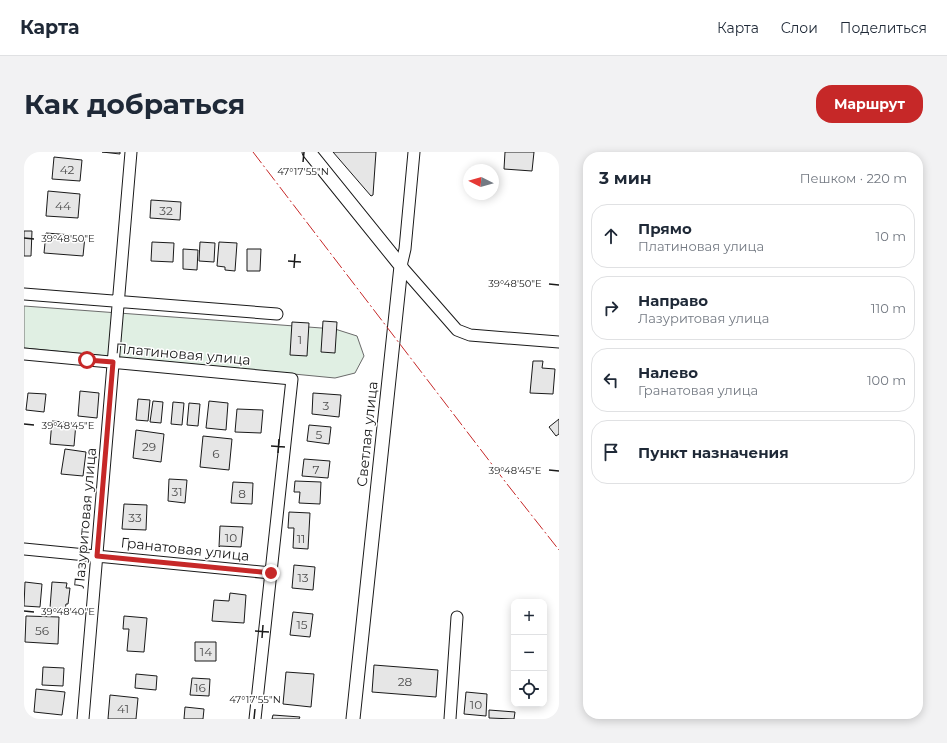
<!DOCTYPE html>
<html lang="ru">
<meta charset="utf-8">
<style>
body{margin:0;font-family:Montserrat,sans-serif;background:#f2f2f3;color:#1f2937}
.controls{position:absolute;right:12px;bottom:12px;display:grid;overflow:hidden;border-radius:8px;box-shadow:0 2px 10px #0003}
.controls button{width:36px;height:36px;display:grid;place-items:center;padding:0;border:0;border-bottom:1px solid #e0e1e3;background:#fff;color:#1f2937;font:20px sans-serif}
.compass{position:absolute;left:439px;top:12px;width:36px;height:36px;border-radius:50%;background:#fff;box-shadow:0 2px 10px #0003;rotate:275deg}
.stop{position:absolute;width:12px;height:12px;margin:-9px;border:3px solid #c62828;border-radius:50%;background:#fff}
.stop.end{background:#c62828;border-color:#fff;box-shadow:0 1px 4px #0008}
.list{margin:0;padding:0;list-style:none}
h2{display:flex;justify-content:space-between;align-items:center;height:52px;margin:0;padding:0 16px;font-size:17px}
h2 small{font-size:13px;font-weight:400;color:#747a83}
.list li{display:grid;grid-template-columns:26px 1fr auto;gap:12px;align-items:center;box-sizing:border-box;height:64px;margin:0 8px 8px;padding:0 8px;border:1px solid #e0e1e3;border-radius:16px}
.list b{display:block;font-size:15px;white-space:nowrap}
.list p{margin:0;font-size:13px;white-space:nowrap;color:#747a83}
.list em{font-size:13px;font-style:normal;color:#747a83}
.icon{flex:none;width:22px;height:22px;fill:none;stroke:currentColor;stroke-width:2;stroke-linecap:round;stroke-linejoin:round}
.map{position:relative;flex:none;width:535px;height:567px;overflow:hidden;border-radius:16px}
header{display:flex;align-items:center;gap:24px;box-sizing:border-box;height:56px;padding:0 20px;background:#fff;border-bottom:1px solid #e0e1e3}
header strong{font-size:19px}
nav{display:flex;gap:22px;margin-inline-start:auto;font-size:14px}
.intro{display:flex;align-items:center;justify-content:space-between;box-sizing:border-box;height:96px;padding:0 24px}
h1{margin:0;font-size:28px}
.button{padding:10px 18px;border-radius:16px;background:#c62828;color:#fff;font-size:14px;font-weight:700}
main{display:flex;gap:24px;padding:0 24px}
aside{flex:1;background:#fff;border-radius:16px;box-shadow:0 2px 10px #0003}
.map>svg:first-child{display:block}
</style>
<header>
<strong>Карта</strong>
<nav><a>Карта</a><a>Слои</a><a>Поделиться</a></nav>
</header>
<div class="intro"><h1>Как добраться</h1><a class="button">Маршрут</a></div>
<main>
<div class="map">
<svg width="535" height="567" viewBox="0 0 535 567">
<rect width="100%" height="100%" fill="#fff"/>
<path fill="#e0efe3" stroke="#6a6a6a" d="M0,154L311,177L333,184L340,204L331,221L311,226L0,196Z"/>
<path fill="#e6e6e6" stroke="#1a1a1a" d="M78,0H96V2Z
M309,0H352L349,43L347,44Z
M481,0H510L508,19L480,17Z
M30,5L58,8L56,29L28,27Z
M24,39L56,42L54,66L22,64Z
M127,48L157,50L156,68L126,66Z
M0,79H8L7,104H0Z
M22,81L61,84L59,104L20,101Z
M128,90L150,91L149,110L127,109Z
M176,90L191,91L190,110L175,109Z
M195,90L213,91L211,119L201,118V115L193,114Z
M159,97L174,98L173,118L159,117Z
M223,97H237L236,119H223Z
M299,169L313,170L311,201L297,200Z
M268,170L285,171L283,204L266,203Z
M509,209H519L518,216L531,217L529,242L506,241Z
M56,239L75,241L73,266L54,264Z
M4,241L22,242L20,260L2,258Z
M289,241L317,243L315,265L288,262Z
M114,247L126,248L124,269L112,268Z
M129,249L139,250L137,271L126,270Z
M185,249L204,251L202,278L182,276Z
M149,250L160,251L158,273L147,272Z
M165,251L176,252L174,274L163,273Z
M213,257L239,258L237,281L211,280Z
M535,267V282L532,284L525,275Z
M28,269L52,271L50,294L26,292Z
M285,273L307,275L305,292L283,289Z
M112,278L140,282L137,310L109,306Z
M179,284L208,287L205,318L176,315Z
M41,297L62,300L59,324L37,322Z
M280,307L306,309L304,326L278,324Z
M145,327L163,328L161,351L144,349Z
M271,329L297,330L296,352L275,351L276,340H270Z
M209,330L229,331L228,352L207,351Z
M100,352L123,353L122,378L98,377Z
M265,360L286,361L284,397L269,396L270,376H264Z
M196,374L219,375L217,395L196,394L195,395Z
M270,413L291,415L289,438L268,436Z
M1,430L18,432L16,455L0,454Z
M28,430L43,431L42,436H46L44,452H42L41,458L26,456Z
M206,441L222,443L220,471L188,469L190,448L205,449Z
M269,460L289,462L286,485L266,483Z
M2,464L35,465L34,492L1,490Z
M100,464L123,466L120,500L103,499L105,477H99Z
M171,490H192V509H171Z
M350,513L414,518L412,545L348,540Z
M19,515L40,516L39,534L18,533Z
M262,520L290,522L287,555L259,552Z
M112,522L133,524L132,538L111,536Z
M168,526L186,527L185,544L166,543Z
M12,537L41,540L38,563L10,560Z
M442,540L463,542L462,564L440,562Z
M86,543L114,546L112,567H84Z
M161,555L180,557L179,567H160Z
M465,558L491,560L490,567L465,566Z
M249,563L276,565L275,567H248Z"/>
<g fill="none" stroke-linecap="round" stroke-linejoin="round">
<g stroke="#1a1a1a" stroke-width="13">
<path id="minor" d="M390,0L381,97L377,114L433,178L446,183L535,190
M0,142L253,162
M0,202L268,227L231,567
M0,397L247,421
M59,567L107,0
M426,567L433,465"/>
</g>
<g stroke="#1a1a1a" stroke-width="15">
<path id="tertiary" d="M285,0L377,114L329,567"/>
</g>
<use href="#minor" stroke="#fff" stroke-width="11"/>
<use href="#tertiary" stroke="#fff" stroke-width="13"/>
<path stroke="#c62828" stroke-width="1" stroke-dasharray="14 3 2 3" stroke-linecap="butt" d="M229,0L483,332L535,398"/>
</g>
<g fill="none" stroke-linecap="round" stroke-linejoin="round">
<path stroke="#c62828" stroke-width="5" d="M63,208L89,210L73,404L247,421"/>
</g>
<path fill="none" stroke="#1a1a1a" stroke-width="1.5" d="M279,10L280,0M0,86L10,87M264,109L277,110M270,116L271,102M525,132L535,133M0,272L10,273M247,294L261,295M254,301L255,287M525,318L535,319M0,459L10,460M231,479L245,480M238,486L239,473M230,567L231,557"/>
<g text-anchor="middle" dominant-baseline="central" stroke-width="3" stroke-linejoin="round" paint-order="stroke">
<g font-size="12" fill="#4d4d4d">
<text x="43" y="17">42</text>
<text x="39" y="53">44</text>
<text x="142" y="58">32</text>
<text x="276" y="187">1</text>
<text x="302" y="253">3</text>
<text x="295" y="282">5</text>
<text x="125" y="294">29</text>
<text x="192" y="301">6</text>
<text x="292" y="317">7</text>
<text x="153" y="339">31</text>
<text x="218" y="341">8</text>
<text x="111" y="365">33</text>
<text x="207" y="385">10</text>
<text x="277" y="386">11</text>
<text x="279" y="425">13</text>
<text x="278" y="472">15</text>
<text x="18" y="478">56</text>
<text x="182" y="499">14</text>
<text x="381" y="529">28</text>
<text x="176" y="535">16</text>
<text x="452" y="552">10</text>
<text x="99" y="556">41</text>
</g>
<g font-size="14" fill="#1a1a1a" stroke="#fff">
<text transform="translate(159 202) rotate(5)">Платиновая улица</text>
<text transform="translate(343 282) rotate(-84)">Светлая улица</text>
<text transform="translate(61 366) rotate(-85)">Лазуритовая улица</text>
<text transform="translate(161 397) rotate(6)">Гранатовая улица</text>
</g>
</g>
<g font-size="10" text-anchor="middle" fill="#1a1a1a" stroke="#fff" stroke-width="3" stroke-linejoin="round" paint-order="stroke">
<text x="279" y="23">47°17'55"N</text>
<text x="44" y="90">39°48'50"E</text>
<text x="491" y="135">39°48'50"E</text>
<text x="44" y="277">39°48'45"E</text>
<text x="491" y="322">39°48'45"E</text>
<text x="44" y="463">39°48'40"E</text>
<text x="231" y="551">47°17'55"N</text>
</g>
</svg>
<div class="controls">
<button>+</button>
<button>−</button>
<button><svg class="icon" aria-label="locate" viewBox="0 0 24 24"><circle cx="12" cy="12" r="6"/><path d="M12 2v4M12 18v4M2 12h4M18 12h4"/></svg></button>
</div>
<svg class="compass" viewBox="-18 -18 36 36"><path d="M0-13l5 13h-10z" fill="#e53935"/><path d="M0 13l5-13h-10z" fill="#747a83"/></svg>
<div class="stop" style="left:63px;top:208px"></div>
<div class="stop end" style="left:247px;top:421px"></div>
</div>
<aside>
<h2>3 мин<small>Пешком · 220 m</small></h2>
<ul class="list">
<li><svg class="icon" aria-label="ahead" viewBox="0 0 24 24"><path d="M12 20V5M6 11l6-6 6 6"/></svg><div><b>Прямо</b><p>Платиновая улица</p></div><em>10 m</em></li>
<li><svg class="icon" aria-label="right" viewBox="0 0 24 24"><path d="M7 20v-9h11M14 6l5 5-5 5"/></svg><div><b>Направо</b><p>Лазуритовая улица</p></div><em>110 m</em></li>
<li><svg class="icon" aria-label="left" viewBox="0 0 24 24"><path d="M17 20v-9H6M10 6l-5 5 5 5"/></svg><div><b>Налево</b><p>Гранатовая улица</p></div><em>100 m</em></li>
<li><svg class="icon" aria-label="arrive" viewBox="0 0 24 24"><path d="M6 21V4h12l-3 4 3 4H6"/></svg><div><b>Пункт назначения</b></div></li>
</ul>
</aside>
</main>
